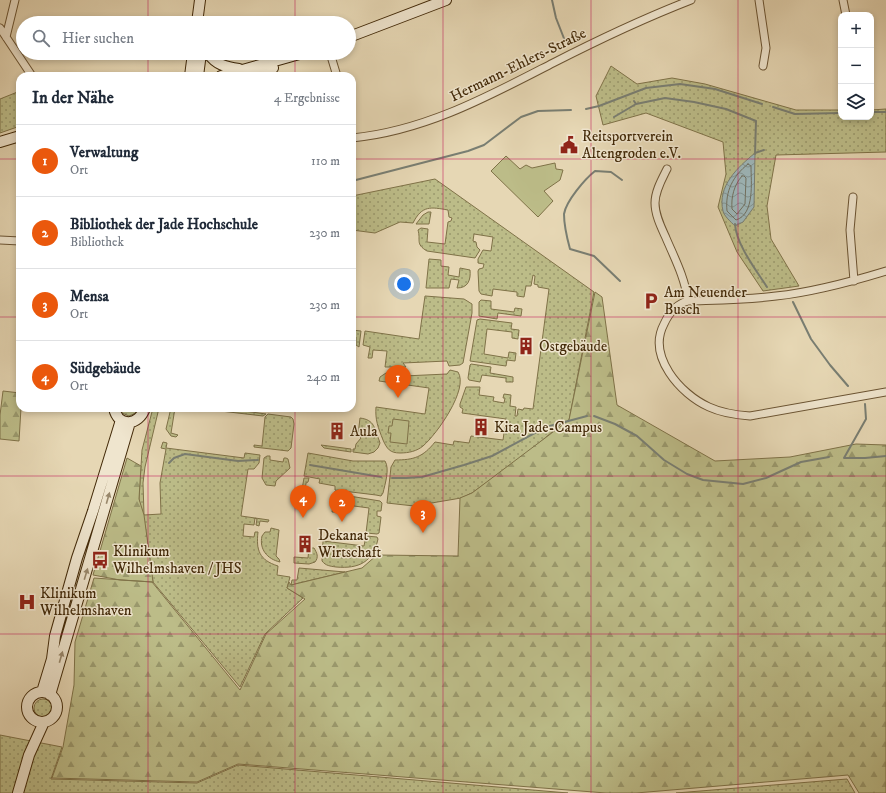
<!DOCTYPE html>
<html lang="de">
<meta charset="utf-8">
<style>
body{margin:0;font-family:"IM FELL DW Pica",serif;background:#f2f2f3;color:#1f2937}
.controls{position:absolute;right:12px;top:12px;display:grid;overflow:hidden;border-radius:8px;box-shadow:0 2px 6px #0003}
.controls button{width:36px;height:36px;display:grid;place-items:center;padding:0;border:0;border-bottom:1px solid #e0e1e3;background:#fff;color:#1f2937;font:20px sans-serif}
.you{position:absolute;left:404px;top:284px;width:14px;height:14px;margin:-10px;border:3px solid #fff;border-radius:50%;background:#1a73e8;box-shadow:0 0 0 6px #1a73e833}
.badge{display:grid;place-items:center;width:26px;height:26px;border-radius:50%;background:#ea580c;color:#fff;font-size:13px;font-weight:700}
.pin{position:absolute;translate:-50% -33px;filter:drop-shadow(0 1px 2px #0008)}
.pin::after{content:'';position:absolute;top:21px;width:14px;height:12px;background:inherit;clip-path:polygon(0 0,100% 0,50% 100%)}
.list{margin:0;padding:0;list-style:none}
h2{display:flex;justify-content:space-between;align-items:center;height:52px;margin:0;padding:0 16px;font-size:17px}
h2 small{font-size:13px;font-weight:400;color:#747a83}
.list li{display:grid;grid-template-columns:26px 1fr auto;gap:12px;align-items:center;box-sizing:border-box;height:72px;padding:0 16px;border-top:1px solid #e0e1e3}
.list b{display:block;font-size:15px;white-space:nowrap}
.list p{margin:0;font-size:13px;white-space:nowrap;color:#747a83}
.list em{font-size:13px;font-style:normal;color:#747a83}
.icon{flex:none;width:22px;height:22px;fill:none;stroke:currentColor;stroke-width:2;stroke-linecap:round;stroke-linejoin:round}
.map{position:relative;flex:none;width:886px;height:793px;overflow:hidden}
.search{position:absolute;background:#fff;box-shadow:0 2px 6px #0003;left:16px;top:16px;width:340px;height:44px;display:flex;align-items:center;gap:10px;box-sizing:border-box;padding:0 14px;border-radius:22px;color:#747a83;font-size:15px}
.panel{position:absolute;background:#fff;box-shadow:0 2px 6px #0003;left:16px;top:72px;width:340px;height:340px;border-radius:12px}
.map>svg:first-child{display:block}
</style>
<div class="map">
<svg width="886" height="793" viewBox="0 0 886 793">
<defs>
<pattern id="grass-dots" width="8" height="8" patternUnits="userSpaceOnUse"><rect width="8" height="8" fill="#bcbc88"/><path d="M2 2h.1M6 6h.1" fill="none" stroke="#9a996d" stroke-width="1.8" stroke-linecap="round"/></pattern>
<pattern id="forest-firs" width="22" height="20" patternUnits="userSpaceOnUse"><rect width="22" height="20" fill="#bcbc88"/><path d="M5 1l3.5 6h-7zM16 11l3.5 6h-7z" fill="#9a996d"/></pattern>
<pattern id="water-waves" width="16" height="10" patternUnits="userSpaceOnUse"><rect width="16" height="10" fill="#9db6b9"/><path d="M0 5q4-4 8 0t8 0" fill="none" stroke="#829494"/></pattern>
</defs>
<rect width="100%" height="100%" fill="#e6d7b4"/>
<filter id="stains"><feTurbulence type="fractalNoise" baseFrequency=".005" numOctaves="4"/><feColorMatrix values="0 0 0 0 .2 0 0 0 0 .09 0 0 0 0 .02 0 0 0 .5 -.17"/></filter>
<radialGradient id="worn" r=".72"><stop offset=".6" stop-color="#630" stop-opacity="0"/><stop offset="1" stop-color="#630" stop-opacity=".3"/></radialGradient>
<path fill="url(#grass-dots)" stroke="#7f7248" d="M611,66L637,84L672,78L705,84L796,110H841V117H871V110L886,109V152L776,155L767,206L771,239L799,286L763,291L737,252L718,207L726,174L723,142L646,113L603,125L596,96Z
M20,91V126L0,133V99Z
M435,179L594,292L569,420L560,425L530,451L472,493L461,498L414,506L387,503L391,467L395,460C414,460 423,457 435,442L453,445L454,441L469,443L471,436L503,440L506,419L462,413L463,409L460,407V404L466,387H480L479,395L494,397L493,401L504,403L505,398H503L504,394L511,395L510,406L516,407L515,416H517L518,409L523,410L524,408L533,409L549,289L538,287V285L534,284L535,276L533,275L531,286H526L524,297L517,296V292L493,289L492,296L481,294L479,291L478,271L479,269L483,268L484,264L478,263V259L483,250L491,251L493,237L474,234L473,241L476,242L477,247L480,250L475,258L427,251C415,244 421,240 418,230L421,228L428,229L427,242L445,244L448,222L451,221L452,218L449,217L448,210C431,207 422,205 413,223L400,222L375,233L352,230V196Z
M428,212H431L429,224H416L423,215Z
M429,259L441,260V266L449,267L448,275L459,277L460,268L470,270C471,280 468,288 457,288L459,280L451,279L449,288H426Z
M425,296L464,299L472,304V313L463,363L460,365L449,366L447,361L403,363L406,367H385L387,351L373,350L372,358H368L370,347L363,345L365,331L419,339Z
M481,300L491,301V309L514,312L515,308L522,309L521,316L498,313L497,319L479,316V302Z
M480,319L512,323L511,329L519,330L518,339L512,338V332L487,329L484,354L508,358L509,352L516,353L515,361L507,360L506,366L470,361L477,320Z
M352,330L361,331L359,347L356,345V337L352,333Z
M471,364L491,367L490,373L513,377V382H506V378L482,375L480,382L469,380L468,378L470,365Z
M450,370L458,372C469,389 437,434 423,446C417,451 409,453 400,453C390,453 387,449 383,440C378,427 375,420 376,407L425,414L429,388L379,381L380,377L386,373L405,372L404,376L447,374Z
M120,408H138L136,413L129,416L122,413Z
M153,408H159L145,467L143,483L144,515L161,514L160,483L166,449L161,448L163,442L167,443L166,448L244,458L245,453L260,455L259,463L254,469H248L241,516L269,520L268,522L260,521L259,526L256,525L257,519L255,518L254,525L244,524L243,536L254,537L255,532H258C256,550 259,560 278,566L277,575L290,577L287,588L303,598L265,634L240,687L153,582L146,533L139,499L142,450Z
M171,408H175L171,433L178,435L176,437L171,436L166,429Z
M195,408H222L266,414L263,416Z
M268,414L291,417L293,419L294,424L291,448L288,451L254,447V445L262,446L265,417Z
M360,418C375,420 374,428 379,440L380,443L378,448L374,452L368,454L353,452V449H355L356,444L361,438L358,435Z
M321,445L351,449V452L324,448Z
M308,453L353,461H385C390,469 385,484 383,493L381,496L376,495L335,490V486L319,483L320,479L304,476Z
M267,456H270V460L283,462L284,458H286L288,459L290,468L276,481L275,486L266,485L262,478L264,458Z
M304,478H309L308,482L306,483L304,498L301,495Z
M335,491H337V494L380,501L382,503L381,511H377V516L381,517L379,533L377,534L366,533L369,508L339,504L338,512H332Z
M271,528L279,530L276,556L279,559L280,562C267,559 259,549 262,536L265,532H270Z
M366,536L377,537L378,539C373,562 359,569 336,567C330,566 326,566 322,561L323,541L364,546Z
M309,548H314C317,553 319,557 315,562L309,564L294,563V557L308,558Z
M299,568L345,572L291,585L292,580H297Z
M34 708a9 9 0 1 1 18 0a9 9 0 1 1-18 0Z
M0,735L62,747L51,779L197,783L238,765L568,793H0Z
M847,779L855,793H676Z"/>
<path fill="url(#forest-firs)" stroke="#7f7248" d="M595,292L602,297L617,405L715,461L790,457L856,444L886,445V793H859L848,775L636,793H606L238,764L197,782L52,778L63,747L74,685L75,642L94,578L152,582L240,690L266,634L305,599L287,588L289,582L291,585L362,568L377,555L458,556L460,498L472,493L569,420Z
M3,391L20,393V408H21L19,441L0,439V415Z
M127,458L141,466L139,499L144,515L153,582L120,580L93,575Z"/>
<path fill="#bcbc88" stroke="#7f7248" d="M506,156L520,169L526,165L532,168L555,163L556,169L563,170L560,180L544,191L553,201L538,217L491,171Z
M393,419L409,421L407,444L390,442L391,433H388L389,426H392Z"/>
<path fill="url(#water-waves)" stroke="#797e72" d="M755,153L754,207L743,222L735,226C731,222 724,216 723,211C717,186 738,167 755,153Z"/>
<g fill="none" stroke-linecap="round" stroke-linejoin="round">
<path stroke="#707060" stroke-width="1" d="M748,164L751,166C751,182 755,214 736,220L727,211C725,191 733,176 748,164Z
M742,176H744L746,178L745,204L737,214L732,209C731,197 734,185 742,176Z"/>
<path stroke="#797e72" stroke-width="2" d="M552,0L556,18L565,41
M634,101L636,104L665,98L694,102L726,109L756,121L755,154
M773,107L795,114L841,113
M586,109L599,106L646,88L680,84L715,89L762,104
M871,112H886
M614,117L636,104
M755,153L764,150
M352,181L468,151L484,145L521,117L538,111L571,110
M735,224C736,244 756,270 767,287
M620,281L594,256L570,249C567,238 564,226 564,214C566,201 585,179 595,171L611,172L622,180
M793,302L811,339L830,365L848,386
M865,404L866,419L844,458H865L886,456
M594,416L615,424L637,436L664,460L687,474L703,480L743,484L766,478L801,462L829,457
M169,463L174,458L185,454L238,461L258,460
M310,465L381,477
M392,478H406L422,477L464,465L492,456L546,427L587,416"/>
<g stroke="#6b5433" stroke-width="9">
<path id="street" d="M759,0L766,48L763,66
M843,0L846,15
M0,28L32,76
M6,37L15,0
M330,53L337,76
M352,138C425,131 489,96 553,63C598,40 642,19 691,0
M667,169C662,179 655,191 655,203C655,215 661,227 666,238C675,259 685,278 688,301
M853,197L850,230L854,281
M0,240L20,241
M886,271C850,282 813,292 776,296C747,300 717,300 688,301C676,304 669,313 664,324C647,356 680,394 709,407C722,413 736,415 750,416L886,392"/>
</g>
<g stroke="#422908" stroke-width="12">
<path id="secondary" d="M197,23L200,0
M349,37L446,0
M208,53C216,65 226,67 239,69
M190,76L193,53
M198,76L201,53
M221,76L303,53
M250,76L273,68
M0,142L20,136
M114,408C118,428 139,426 145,408
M42,692L52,659L55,636L77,558L93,511L121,420
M27 707a15 15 0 1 1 30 0a15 15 0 1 1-30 0Z
M50,695L130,422
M18,793L29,755L44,722"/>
</g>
<use href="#street" stroke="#efe5ce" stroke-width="7"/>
<use href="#secondary" stroke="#efe5ce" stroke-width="10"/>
</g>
<defs><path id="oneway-solid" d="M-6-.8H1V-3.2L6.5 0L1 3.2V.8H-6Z"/></defs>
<g fill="#98876b">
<use href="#oneway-solid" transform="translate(108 498) rotate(-74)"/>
<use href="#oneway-solid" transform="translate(86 574) rotate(-73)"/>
<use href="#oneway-solid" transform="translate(61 657) rotate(-74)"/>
</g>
<path fill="none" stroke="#c2185b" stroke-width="1" stroke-opacity="0.55" d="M148,0V23M295,0V23M443,0V793M591,0V793M738,0V793M148,53V76M295,53V76M0,159H20M352,159H886M0,317H20M352,317H886M148,408V793M295,408V793M0,476H886M0,634H886"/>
<defs>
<g id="civic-bare" transform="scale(1.38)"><path d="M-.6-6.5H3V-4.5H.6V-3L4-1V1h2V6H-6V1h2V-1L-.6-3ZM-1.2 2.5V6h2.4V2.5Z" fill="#8f2418" stroke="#efe5ce" stroke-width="2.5" paint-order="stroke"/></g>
<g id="parking-bare" transform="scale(1.38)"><path d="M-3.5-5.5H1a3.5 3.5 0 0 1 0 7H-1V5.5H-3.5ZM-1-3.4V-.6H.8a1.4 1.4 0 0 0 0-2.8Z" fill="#8f2418" stroke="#efe5ce" stroke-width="2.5" paint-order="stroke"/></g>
<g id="building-bare" transform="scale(1.38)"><path d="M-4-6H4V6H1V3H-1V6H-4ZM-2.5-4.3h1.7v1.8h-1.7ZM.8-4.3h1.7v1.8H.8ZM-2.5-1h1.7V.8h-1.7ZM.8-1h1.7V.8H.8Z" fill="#8f2418" stroke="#efe5ce" stroke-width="2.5" paint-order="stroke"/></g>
<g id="bus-bare" transform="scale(1.38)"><path d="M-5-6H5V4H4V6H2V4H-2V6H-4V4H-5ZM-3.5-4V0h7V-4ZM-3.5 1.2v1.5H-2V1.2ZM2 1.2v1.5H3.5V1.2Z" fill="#8f2418" stroke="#efe5ce" stroke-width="2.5" paint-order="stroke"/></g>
<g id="hospital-bare" transform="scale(1.38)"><path d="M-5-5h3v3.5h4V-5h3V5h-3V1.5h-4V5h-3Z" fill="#8f2418" stroke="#efe5ce" stroke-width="2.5" paint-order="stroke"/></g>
</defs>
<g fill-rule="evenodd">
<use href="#civic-bare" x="569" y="145"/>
<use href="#parking-bare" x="651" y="301"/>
<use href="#building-bare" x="526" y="346"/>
<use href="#building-bare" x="481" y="427"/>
<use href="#building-bare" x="337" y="431"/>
<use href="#building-bare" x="305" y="544"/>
<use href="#bus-bare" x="100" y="560"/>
<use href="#hospital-bare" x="27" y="602"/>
</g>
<g text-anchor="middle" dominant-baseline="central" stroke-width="3" stroke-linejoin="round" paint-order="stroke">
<g font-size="15" fill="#422908" stroke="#efe5ce">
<text transform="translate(518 65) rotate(-26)">Hermann-Ehlers-Straße</text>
</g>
<g font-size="15" fill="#422908" stroke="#efe5ce" text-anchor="start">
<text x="582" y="136">Reitsportverein<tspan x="582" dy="17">Altengroden e.V.</tspan></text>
<text x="664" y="292">Am Neuender<tspan x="664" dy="17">Busch</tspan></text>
<text x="539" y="346">Ostgebäude</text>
<text x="494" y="427">Kita Jade-Campus</text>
<text x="350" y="431">Aula</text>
<text x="318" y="535">Dekanat<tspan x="318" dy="17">Wirtschaft</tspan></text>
<text x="113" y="551">Klinikum<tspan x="113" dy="17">Wilhelmshaven / JHS</tspan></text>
<text x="40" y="593">Klinikum<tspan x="40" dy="17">Wilhelmshaven</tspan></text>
</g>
</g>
<rect width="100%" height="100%" filter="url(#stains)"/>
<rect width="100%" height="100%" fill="url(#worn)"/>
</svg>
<div class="controls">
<button>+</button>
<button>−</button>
<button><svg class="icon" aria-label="layers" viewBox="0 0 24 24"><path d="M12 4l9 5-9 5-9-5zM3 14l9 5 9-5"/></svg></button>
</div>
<div class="you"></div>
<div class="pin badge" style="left:398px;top:398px">1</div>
<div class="pin badge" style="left:342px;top:522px">2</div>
<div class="pin badge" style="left:423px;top:533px">3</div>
<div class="pin badge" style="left:303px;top:518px">4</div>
<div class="search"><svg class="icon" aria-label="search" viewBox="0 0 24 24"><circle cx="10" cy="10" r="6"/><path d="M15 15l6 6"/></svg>Hier suchen</div>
<section class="panel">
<h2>In der Nähe<small>4 Ergebnisse</small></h2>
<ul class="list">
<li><span class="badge">1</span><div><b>Verwaltung</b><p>Ort</p></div><em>110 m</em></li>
<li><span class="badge">2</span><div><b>Bibliothek der Jade Hochschule</b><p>Bibliothek</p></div><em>230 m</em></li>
<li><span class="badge">3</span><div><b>Mensa</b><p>Ort</p></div><em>230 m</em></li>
<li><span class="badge">4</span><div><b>Südgebäude</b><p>Ort</p></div><em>240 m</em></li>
</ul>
</section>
</div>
